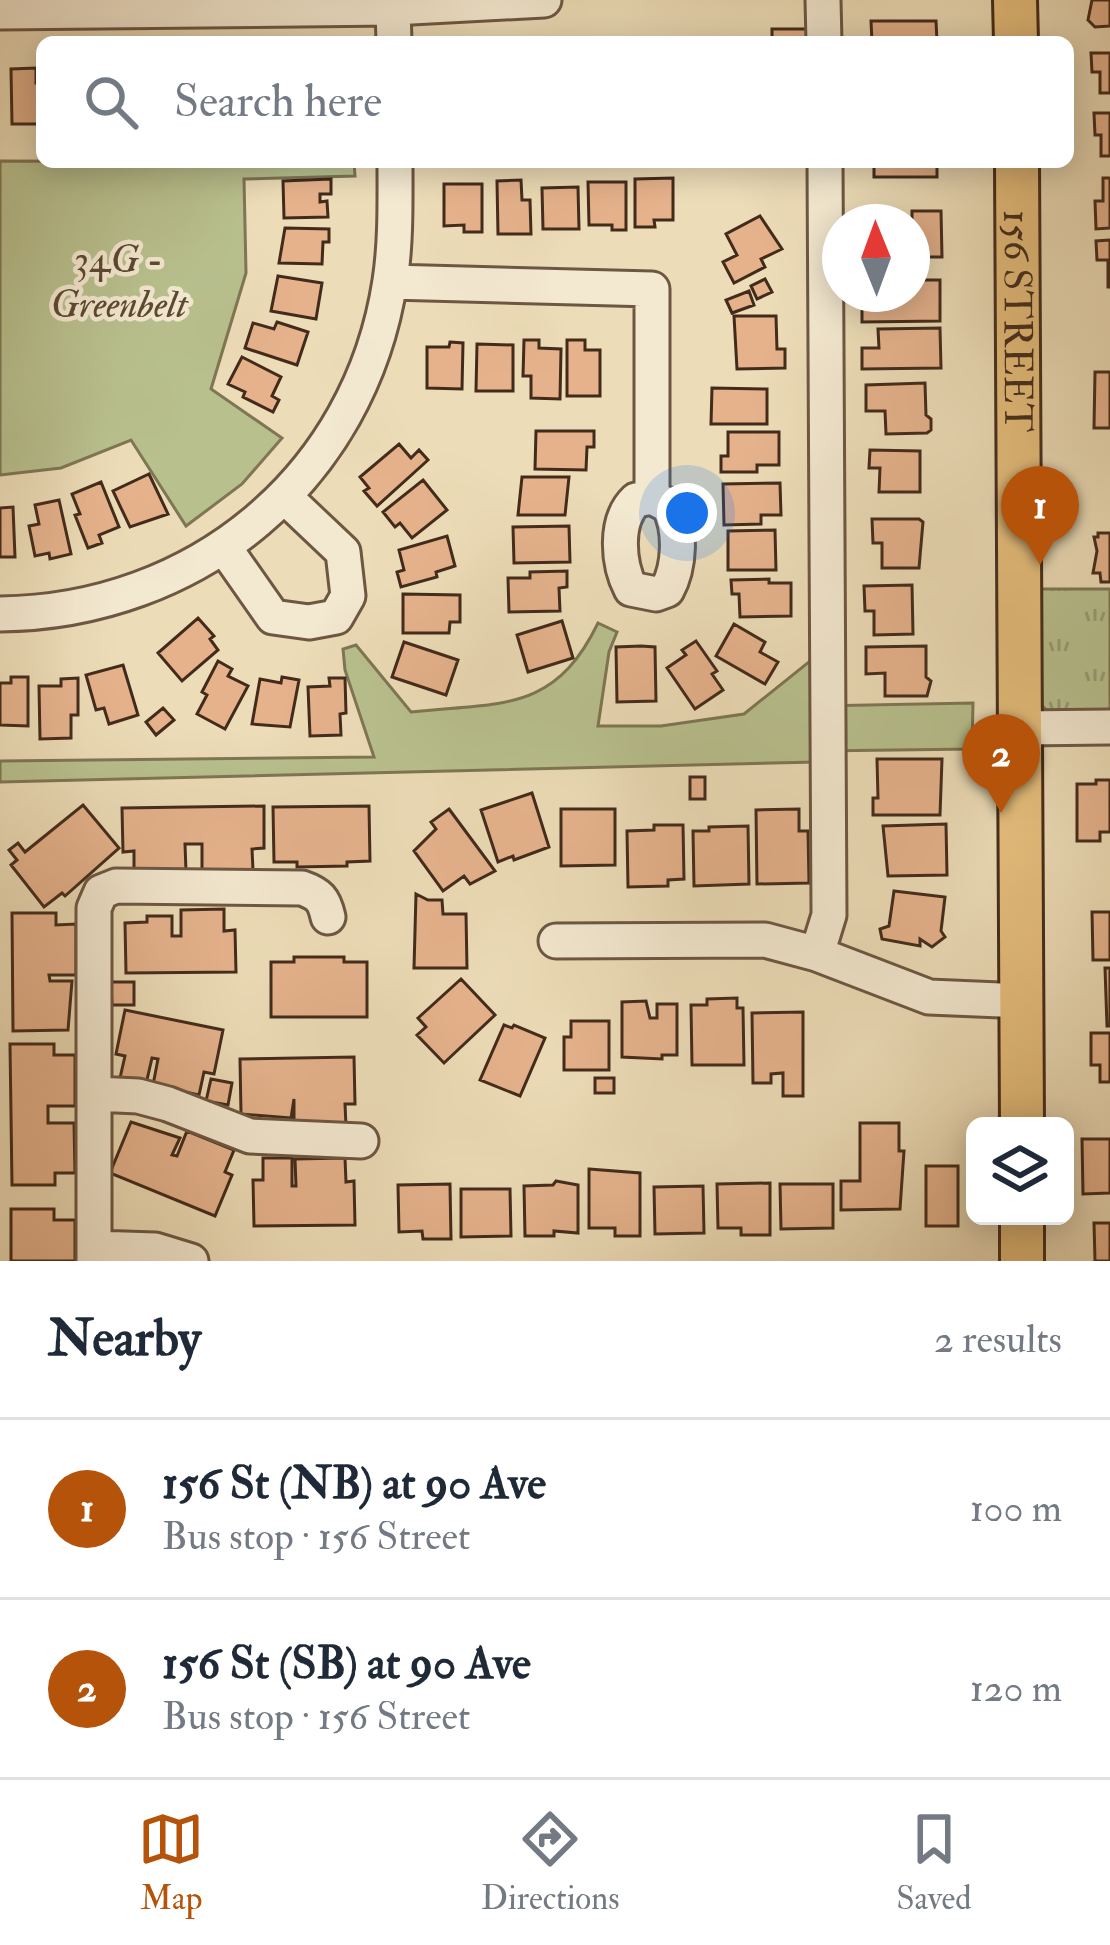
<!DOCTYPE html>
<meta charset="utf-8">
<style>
body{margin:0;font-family:"IM FELL Double Pica",serif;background:#f6f6f7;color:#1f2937}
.controls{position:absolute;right:36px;bottom:36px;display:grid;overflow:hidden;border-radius:18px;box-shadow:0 6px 30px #0003}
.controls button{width:108px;height:108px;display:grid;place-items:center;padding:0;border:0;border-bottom:3px solid #e0e1e3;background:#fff;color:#1f2937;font:60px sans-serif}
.compass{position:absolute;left:822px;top:204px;width:108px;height:108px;border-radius:50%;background:#fff;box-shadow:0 6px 30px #0003;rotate:359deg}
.you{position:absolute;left:687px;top:513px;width:42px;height:42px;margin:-30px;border:9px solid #fff;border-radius:50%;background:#1a73e8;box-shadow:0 0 0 18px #1a73e833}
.badge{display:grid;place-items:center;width:78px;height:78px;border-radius:50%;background:#b45309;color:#fff;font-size:39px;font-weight:700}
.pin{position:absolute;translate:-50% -99px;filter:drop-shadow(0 3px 6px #0008)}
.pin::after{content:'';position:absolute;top:63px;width:42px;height:36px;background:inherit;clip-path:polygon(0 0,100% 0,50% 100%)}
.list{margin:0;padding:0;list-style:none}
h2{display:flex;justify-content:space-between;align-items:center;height:156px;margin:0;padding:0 48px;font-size:51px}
h2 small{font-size:39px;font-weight:400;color:#747a83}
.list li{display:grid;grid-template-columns:78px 1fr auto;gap:36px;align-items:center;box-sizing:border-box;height:180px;padding:0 48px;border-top:3px solid #e0e1e3}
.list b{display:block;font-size:45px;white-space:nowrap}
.list p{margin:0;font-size:39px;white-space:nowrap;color:#747a83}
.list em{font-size:39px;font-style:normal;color:#747a83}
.icon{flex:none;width:66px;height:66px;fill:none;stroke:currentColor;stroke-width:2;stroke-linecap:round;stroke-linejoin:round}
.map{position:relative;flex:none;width:1110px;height:1261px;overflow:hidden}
.search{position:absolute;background:#fff;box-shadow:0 6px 30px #0003;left:36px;right:36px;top:36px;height:132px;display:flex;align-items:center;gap:30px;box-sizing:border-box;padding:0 42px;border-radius:18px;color:#747a83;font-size:45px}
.sheet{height:516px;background:#fff}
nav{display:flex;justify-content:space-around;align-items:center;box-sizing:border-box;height:168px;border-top:3px solid #e0e1e3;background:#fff;font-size:33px;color:#747a83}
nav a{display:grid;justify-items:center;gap:6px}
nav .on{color:#b45309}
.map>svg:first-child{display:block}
</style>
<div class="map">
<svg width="1110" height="1261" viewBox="0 0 1110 1261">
<defs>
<pattern id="grass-tufts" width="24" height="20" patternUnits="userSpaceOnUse" patternTransform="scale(3)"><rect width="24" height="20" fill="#b8c08e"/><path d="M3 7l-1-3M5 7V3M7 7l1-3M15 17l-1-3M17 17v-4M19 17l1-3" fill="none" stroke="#979c73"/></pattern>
</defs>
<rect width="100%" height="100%" fill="#ecdcb7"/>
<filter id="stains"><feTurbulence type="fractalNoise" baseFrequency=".00167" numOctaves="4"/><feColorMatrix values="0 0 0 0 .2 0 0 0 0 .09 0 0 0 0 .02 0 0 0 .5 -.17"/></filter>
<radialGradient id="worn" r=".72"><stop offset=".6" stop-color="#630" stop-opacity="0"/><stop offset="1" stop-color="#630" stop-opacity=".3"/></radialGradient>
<path fill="url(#grass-tufts)" stroke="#7e7654" stroke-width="3" d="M1037,589H1110V716C1085,716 1049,725 1038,699Z"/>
<path fill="#b8c08e" stroke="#7e7654" stroke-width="3" d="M0,161L354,162L355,176L244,179L246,273L211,389L282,438L242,484L186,526L131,440L61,468L0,475Z
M598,623L617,632L609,652L598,726H661L744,714L815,657L816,706L973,703L972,749L817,751L816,762L0,782V761L374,757L345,670L343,649L356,645L411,712C500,702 554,714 598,623Z"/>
<path fill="#e5b28c" stroke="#432b1b" stroke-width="3" d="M1092,0H1110V26L1095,27L1088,20Z
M871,21H936L937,42H872Z
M772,29H807V42H772Z
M1091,53H1110V93H1100V72H1092Z
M36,68V83H42V124H12L11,69Z
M1094,113H1110V156H1101V135H1095Z
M874,162H937V177H874Z
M673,178V220H654L655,227H635V179Z
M1103,178H1110V228L1096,229L1095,201H1103Z
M331,179V194H320V202L327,201L328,217L284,218L283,181Z
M521,180L522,200H530L531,234H498L497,181Z
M588,182H626V230H612V225H589Z
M444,184H482V232H464V225L444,226Z
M578,187L579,229H543L542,188Z
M912,211H941L942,257H912Z
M760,216L782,249L761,259L765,267L734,283L723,262L737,255L726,234Z
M285,228L329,229V242H323L322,264L279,263Z
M1110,240V287H1108V260H1097L1096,241Z
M278,276L322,283L316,319L271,311Z
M765,279L772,292L757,299L751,286Z
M912,280H940V321L862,322V299H878V294H912Z
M749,291L754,305L732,313L726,300Z
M734,316H776L777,349H785V368L737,369Z
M277,322L308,332L297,365L245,348L253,323L274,329Z
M940,328L941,368L862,369V348H879L878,329Z
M524,340H539V348L561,349L560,399L531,398V376H523Z
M567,340H585V350H600V396H567Z
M450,342L463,343L462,389L427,388V347H449Z
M477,344L513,345V391H476Z
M242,357L281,377L272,396L279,400L273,412L243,397L245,392L228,384Z
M1095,372H1110V428H1094Z
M925,383L926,415L931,419V430L927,433L886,434L885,411H866V385Z
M712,388L767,389V424H711Z
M536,431H594V447H587L586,470L535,469Z
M728,432H779V465H757V472H721V456H728Z
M399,444L411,458L419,450L428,460L377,506L364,491L369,488L360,477Z
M870,450L920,451V492H879L880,468H869Z
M149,474L168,514L130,527L113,491Z
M522,477H569L565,515H518Z
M423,480L447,510L412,538L400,523L395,527L383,512Z
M101,482L119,527L99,535L102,543L88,548L75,515L80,514L72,494Z
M780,483L781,515H761V524L724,525L723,484Z
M59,500L71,554L50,559L49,553L35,556L29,526L39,524L35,505Z
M13,507L15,557H0V508Z
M872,519H919L923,522L919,568H882V543H873Z
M569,526L570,562L514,563L513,527Z
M775,530L776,570H728V531Z
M1098,533H1110V582H1101L1100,573H1093L1097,551L1094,537H1098Z
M447,536L455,566L436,572L437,577L401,587L397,572L404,570L399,550Z
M567,571V587L559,588L560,611L509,612L508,578H530V572Z
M769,579V583H791V616L740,617L739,594H732L731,580Z
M912,585L913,634L874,635V611H865L864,586Z
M403,594L460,595V622H450L449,633H403Z
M198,618L214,636L210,639L218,650L182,681L158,653Z
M562,621L573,658L528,672L517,635Z
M734,624L765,642L760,652L778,662L765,684L716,656Z
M696,641L717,671L712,674L723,690L695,709L667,668L686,655L682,650Z
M404,642L458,660L446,695L392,677Z
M641,646L655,647L656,701L617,702L616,647Z
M926,646V677L931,681L927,696H885V673L866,674V647Z
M218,661L232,669L228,676L248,686L225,729L197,714L207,695L202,692Z
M123,665L138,715L109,724L104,708L96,710L86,675Z
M11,677H28V726L0,725V683H11Z
M282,677L299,680L290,727L252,724L260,679L281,683Z
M78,678V715H71V738L40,739L39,686H61V679Z
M329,678H345L346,713L340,714L341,735L310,736L308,687L330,686Z
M163,708L174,720L156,735L146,722Z
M877,759H942L940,815H873V798H878Z
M690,777H705V799H690Z
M1096,780H1110V832H1100V841H1077V784H1096Z
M532,793L549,847L514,860L513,856L498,862L481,810Z
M83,805L119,848L65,896L62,893L44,907L11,865L17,860L9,850L18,843L25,852Z
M264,806V848L252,849L253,870H202V844H185L186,871L134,872V851L123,852L122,808Z
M369,806L370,861L347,862V866L297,867V862H274L273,807Z
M449,809L495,871L470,884L464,876L443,891L414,851L436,829L431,822Z
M561,809H615V865L561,866Z
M799,809V831H808L809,883L757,884L756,810Z
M946,824L947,875L888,876L883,826Z
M654,825H683L684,879L668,880V886L628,887L627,831L654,830Z
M748,826L749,884L694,886L693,831H709V827Z
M894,891L945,897L941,931L945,937L932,947L920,939V946L882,939L880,929L889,926Z
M416,894L428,900H442L443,914H466L467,968H414Z
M224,909V931L235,930L236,972L126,973L125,923L147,922V916H172V936H181V910Z
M1092,912H1110V960H1093Z
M12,913H56V925L76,924V975H49L50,981H72L68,1030L13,1031Z
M294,957H344V962H367V1017H271V962H294Z
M1105,968H1110V1026H1107Z
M461,979L495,1015L444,1063L417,1035L426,1027L418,1018Z
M111,982H134V1005H112Z
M737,998V1008H743L744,1065H692L691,1005H707V999Z
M646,1001L650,1018H657V1004H677V1055H662V1059L622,1057V1002Z
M125,1010L223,1030L214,1074L204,1072L199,1095L153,1085L158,1059L152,1058L146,1084L120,1078L125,1056L116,1054Z
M803,1012V1096H783V1073L771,1074V1083H753L752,1013Z
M571,1021H609V1070H564V1037H571Z
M504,1025L512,1028L514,1025L545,1038L520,1096L480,1080Z
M1091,1033H1110V1082H1100V1065H1091Z
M10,1044H54V1055H75V1106H48V1123H74L75,1173H55V1185H12Z
M354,1057L355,1104H345L346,1126L294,1127V1099L291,1118L241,1114L240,1059Z
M595,1078H614V1093H595Z
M211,1079L232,1083L228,1105L206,1101Z
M131,1122L180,1138L172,1155L177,1156L187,1131L234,1150L225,1172L232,1175L215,1216L110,1173Z
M860,1123H899V1151H904L900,1209L841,1210V1181H860Z
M1082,1139H1110V1193L1083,1194Z
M263,1158H292V1186H296L295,1159L345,1158L346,1182L354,1181L355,1225L254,1226L253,1180H263Z
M926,1166H958V1226H926Z
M589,1169L640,1173V1236H615V1228H589Z
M556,1181L578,1185V1233L554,1231V1236H525L524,1186L553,1185Z
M770,1183V1235H741V1228H718L717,1184Z
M450,1184L451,1239H423L422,1231L399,1232L398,1185Z
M780,1184H833V1228L781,1229Z
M703,1186L704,1233L655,1234L654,1187Z
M461,1189H510L511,1236L461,1237Z
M11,1209H54V1220H75V1261H11Z
M1094,1223H1110V1261H1095Z"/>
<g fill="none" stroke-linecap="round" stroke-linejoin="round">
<g stroke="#6d5742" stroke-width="39">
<path id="minor" d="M823,0L824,42
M393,8L394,42
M0,12L393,8L544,0
M390,282L652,289V497
M652,497L669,506C681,530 680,566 667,590L656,594L631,589C618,564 614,521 636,500Z
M224,547L273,617L309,622L336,617L348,596L343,552L285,497
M0,614C196,612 360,478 390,281C396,242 395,201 395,162
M1021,728L1110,727
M556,941L765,940L817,954L929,997L1023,1001
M817,954L829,915L825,162
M95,1094L138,1096L168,1104L250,1136L361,1141
M94,1248L155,1250L191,1261
M94,1261V908L101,892L116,886L302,888C319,894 324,899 328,917"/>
</g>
<g stroke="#432b1b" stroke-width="48">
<g id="major">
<path d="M1015,0L1016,42"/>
<path id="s1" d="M1017,162L1022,1126"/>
<path d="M1022,1261V1216"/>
</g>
</g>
<use href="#minor" stroke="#f3e8d0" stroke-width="33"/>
<use href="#major" stroke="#e6be7c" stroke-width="42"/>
</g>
<g text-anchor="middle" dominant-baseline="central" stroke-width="9" stroke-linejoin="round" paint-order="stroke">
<g font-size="39" font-style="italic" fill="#5a4932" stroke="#f3e8d0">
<text x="119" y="259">34G -<tspan x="119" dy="45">Greenbelt</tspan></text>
</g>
<g font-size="39" fill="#432b1b" stroke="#f3e8d0">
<text stroke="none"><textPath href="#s1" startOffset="159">156 STREET</textPath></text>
</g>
</g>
<rect width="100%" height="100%" filter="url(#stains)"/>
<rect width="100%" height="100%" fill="url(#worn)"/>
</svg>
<div class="controls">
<button><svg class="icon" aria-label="layers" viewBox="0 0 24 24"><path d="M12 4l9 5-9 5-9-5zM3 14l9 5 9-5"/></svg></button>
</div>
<svg class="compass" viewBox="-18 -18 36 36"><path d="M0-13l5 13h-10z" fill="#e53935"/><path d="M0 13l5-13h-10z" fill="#747a83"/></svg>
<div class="you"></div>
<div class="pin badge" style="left:1040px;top:565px">1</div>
<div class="pin badge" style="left:1001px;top:813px">2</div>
<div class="search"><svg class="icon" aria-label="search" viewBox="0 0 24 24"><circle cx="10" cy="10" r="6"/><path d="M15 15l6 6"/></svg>Search here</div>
</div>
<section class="sheet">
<h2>Nearby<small>2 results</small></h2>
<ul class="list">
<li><span class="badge">1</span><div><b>156 St (NB) at 90 Ave</b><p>Bus stop · 156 Street</p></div><em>100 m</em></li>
<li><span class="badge">2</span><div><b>156 St (SB) at 90 Ave</b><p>Bus stop · 156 Street</p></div><em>120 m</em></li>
</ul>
</section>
<nav>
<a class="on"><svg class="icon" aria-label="map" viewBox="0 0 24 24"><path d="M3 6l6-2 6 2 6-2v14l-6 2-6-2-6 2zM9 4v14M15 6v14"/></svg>Map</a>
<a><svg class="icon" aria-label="directions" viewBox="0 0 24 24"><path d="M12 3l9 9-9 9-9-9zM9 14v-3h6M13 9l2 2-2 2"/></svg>Directions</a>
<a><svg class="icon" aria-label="saved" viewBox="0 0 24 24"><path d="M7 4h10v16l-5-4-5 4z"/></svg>Saved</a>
</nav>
